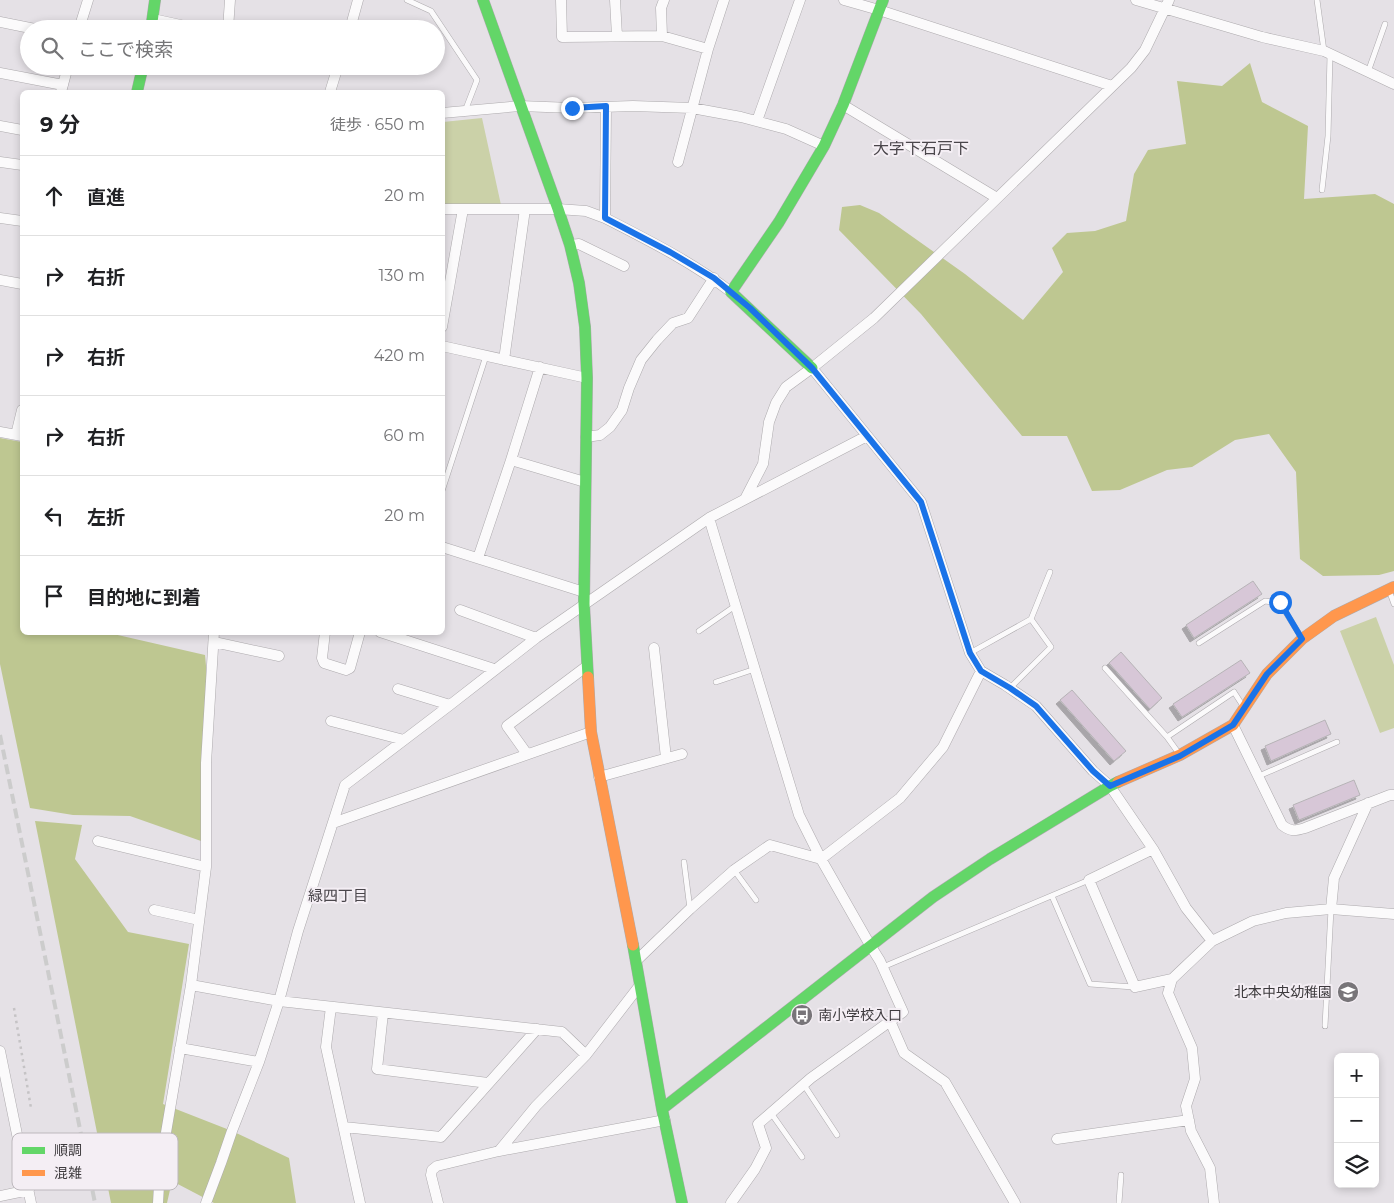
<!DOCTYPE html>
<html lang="ja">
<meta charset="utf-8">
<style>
body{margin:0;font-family:Montserrat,"Noto Sans JP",sans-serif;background:#f2f2f2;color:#202124}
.controls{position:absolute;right:15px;bottom:15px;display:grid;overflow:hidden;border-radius:8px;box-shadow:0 2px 8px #0003}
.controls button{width:45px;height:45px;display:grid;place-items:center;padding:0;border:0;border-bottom:1px solid #e0e0e0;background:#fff;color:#202124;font:25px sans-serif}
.stop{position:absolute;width:15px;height:15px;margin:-11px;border:4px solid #1a73e8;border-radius:50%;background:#fff}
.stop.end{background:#1a73e8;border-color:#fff;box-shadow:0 1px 5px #0008}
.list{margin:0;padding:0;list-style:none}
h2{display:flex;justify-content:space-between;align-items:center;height:65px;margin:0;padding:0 20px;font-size:21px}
h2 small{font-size:16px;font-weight:400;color:#757577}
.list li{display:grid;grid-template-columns:32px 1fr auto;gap:15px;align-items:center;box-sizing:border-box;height:80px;padding:0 20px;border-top:1px solid #e0e0e0}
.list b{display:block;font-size:19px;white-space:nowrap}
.list em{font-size:16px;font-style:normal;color:#757577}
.icon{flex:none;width:28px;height:28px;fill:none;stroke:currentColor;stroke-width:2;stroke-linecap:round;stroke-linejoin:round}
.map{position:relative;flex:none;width:1394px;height:1203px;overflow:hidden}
.search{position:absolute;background:#fff;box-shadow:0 2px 8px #0003;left:20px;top:20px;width:425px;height:55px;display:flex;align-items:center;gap:12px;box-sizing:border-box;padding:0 18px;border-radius:28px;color:#757577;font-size:19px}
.panel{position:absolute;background:#fff;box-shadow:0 2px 8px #0003;left:20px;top:90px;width:425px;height:545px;border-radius:8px}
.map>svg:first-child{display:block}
</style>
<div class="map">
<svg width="1394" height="1203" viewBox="0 0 1394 1203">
<defs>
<filter id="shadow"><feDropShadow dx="-4" dy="4" stdDeviation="0" flood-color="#0004"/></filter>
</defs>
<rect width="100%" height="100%" fill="#e5e1e6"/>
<path fill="#cbd1a8" d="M482,118L501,205L443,204V122Z
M1376,617L1394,665V728L1380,733L1340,631Z"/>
<path fill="#bec791" d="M1250,63L1262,102L1308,126L1304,199L1375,194L1394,204V571L1379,575L1323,576L1300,559L1296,472L1269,434L1235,440L1192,467L1167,470L1120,490L1092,491L1067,436H1022L921,314L839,230L842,207L860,205L879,213L965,274L1023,320L1063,272L1052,248L1067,233L1095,231L1126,221L1134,174L1148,150L1186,144L1177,81L1222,86Z
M0,438L22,442V632L109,633L205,655L210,710L201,841L130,816L73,815L30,808L0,664Z
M35,821L82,825L75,859L128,932L189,944L163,1104L232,1131L289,1158L296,1203H214L172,1181L167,1203H111Z"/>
<path fill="#d7c7d7" stroke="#b6b3b6" filter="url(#shadow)" d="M1253,581L1262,594L1194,638L1186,625Z
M1121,652L1162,698L1150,709L1109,663Z
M1241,660L1250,673L1182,717L1173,704Z
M1072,690L1126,751L1114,761L1060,700Z
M1325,720L1331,734L1271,761L1265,746Z
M1354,780L1360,795L1299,820L1293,805Z"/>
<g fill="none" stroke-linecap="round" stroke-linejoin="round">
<g stroke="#adaaad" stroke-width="6">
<path id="lane" d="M407,0L431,11L477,80L465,111
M1317,0L1324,51
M1368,72L1385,24
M1322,190L1328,136L1330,55
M442,491L486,356
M1389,590L1394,604
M1031,619L1050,572
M699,631L735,606
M1199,643L1265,601L1280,603L1301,637
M970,653L1031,619L1051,647L1010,688
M1105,668L1167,737
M716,682L755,669
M1180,755L1167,737L1234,692L1243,706
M1259,776L1337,742
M684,862L690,909
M734,870L756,900
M1052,896L1090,984L1134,987
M883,967L1089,880
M1325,1026L1331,909
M804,1085L837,1135
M771,1113L802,1157
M1119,1203L1121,1175"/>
</g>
<g stroke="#adaaad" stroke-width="11">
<path id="street" d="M561,0L562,37L662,36L708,49
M615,0L617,36
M844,0L879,10L1112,86
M1136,0L1262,37L1324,51L1394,84
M153,19L199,29
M0,22L35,29
M79,29L88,0
M228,29L230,0
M350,29L358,0
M662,36L661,8L664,0
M0,73L63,85
M61,92L68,66
M330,92L338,66
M843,105L997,198
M442,113L520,106L572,108L633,106L692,108L741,117L786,129L824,146
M757,121L800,0
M0,126L22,130
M0,162L22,165
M678,162L708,49L724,0
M442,209H558L586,211L605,218L606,107
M0,218L22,221
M605,218C648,240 692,262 731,292
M570,245L579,244L624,266
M0,280L22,284
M442,327L463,209
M442,346L587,378
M504,360L525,209
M812,368L921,502L970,653L981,671L1005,685L1036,706L1093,771L1110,786L1153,849L1186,908L1212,941L1172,979L1168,993L1192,1048L1195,1079L1186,1106L1191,1131L1210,1168L1214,1203
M0,432L22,436
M16,435L22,410
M586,437L600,435L610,427L622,410L629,388L641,360L657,340L673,323L688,318L714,278
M511,460L540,367
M745,499L763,464L769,422L776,403L786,387L812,368L874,318L1131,68L1145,50L1169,0
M709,518L799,815L821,859L870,945L880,961L903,1012L811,1078L758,1124L766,1148L755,1169L731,1203
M442,547L584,592
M478,558L511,460L585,482
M460,610L536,638
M325,632L322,658L324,663L346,670L350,668L360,632
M380,632L494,669
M214,642L279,656
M654,648L666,758
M398,689L450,705
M331,721L404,740
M1233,725L1282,825C1291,832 1295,831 1305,828L1390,795H1394
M527,754L507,726L587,666
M599,777L682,754
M333,823L591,732
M98,841L206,867
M1153,849L1089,880L1135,987L1172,979
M1331,909L1394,914
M154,910L199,920
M1212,941L1253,921L1286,913L1331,909L1334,878L1368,803
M636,961L690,909L734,870L770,845L821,859L900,798L943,747L981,671
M191,985L279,1001L562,1032L586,1055
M331,1007L326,1047L360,1203
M383,1013L377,1069L488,1083
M890,1021L904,1053L945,1082L1015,1203
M180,1048L259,1062
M0,1051L31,1203
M344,1127L441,1137L537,1029
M1057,1139L1189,1120
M499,1151L536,1106L586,1055L640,985
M0,1196L29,1190
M158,1203L160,1168L191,985L206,867V763L214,632
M206,1203L221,1163L232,1131L259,1062L279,1001L298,931L345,785L450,705L536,638L709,518L867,436
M438,1203L431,1175L432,1170L437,1166L499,1151L665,1120"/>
</g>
<g stroke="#adaaad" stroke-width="12">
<path id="fast" d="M483,0L558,209L570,245L579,283L585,327L587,378L584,604L588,677
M151,29L155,0
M137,92L143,66
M812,368L731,292L779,222L824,146L843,105L883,0
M633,945L662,1109L682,1203
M662,1109L933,897L990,859L1110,786L1118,782"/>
</g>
<g stroke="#adaaad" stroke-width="12">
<path id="slow" d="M588,677L591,732L633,945
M1118,782L1180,755L1233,725L1267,674L1302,639L1334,616L1394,587"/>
</g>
<path stroke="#c5c3c5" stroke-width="2.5" stroke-dasharray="2.5 4" stroke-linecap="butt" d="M14,1008L31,1108"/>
<use href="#lane" stroke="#fbfafb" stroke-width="5"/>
<use href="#street" stroke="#fbfafb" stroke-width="10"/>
<use href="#fast" stroke="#63d668" stroke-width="11"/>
<use href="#slow" stroke="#ff974d" stroke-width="11"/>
<path stroke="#ccc" stroke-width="4" stroke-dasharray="10 5" stroke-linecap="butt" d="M0,735L95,1203"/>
</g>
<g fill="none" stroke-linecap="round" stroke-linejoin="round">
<path stroke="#1a73e8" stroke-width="6" d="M572,108L606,106L605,218L670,252L714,278L750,308L812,368L921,502L970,653L981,671L1010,688L1036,706L1093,771L1110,786L1180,756L1233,725L1267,674L1302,639L1280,602"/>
</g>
<defs>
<g id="school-disc" transform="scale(1.125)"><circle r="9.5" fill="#787579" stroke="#f4eef4"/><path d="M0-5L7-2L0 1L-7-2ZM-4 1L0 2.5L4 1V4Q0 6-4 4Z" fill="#fff"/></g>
<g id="bus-disc" transform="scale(1.125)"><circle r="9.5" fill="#787579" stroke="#f4eef4"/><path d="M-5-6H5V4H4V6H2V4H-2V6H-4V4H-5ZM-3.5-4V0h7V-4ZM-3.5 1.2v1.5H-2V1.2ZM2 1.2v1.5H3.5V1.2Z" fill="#fff"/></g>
</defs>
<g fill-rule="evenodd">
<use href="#school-disc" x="1348" y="992"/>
<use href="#bus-disc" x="802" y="1015"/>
</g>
<g text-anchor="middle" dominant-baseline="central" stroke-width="4" stroke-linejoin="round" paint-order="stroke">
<g font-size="14" fill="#3e3b3e" stroke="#f4eef4" text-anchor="end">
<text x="1332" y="992">北本中央幼稚園</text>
<text x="818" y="1015" text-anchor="start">南小学校入口</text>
</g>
<g font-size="15" fill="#4a464b" stroke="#f4eef4">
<text x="338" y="895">緑四丁目</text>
</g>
<g font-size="16" fill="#4a464b" stroke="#f4eef4">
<text x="921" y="148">大字下石戸下</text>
</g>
</g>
<rect x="12" y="1133" width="166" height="57" rx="8" fill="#f4eef4" stroke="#bdb8bd" stroke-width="1"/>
<rect x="22" y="1147" width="23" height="7" fill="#63d668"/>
<rect x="22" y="1170" width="23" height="6" fill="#ff974d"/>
<g font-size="14" fill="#3e3b3e">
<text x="54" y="1155">順調</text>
<text x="54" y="1178">混雑</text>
</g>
</svg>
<div class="controls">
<button>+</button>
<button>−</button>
<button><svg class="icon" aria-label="layers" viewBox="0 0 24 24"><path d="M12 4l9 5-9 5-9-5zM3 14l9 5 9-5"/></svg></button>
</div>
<div class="stop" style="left:1280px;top:602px"></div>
<div class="stop end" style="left:572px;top:108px"></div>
<div class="search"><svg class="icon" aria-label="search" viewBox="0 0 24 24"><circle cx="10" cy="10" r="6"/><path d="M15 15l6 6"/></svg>ここで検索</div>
<section class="panel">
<h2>9 分<small>徒歩 · 650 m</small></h2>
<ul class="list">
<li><svg class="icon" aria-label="ahead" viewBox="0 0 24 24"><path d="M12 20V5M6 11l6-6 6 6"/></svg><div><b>直進</b></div><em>20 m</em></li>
<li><svg class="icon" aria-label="right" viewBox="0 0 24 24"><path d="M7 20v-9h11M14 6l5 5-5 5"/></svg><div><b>右折</b></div><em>130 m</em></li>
<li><svg class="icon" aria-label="right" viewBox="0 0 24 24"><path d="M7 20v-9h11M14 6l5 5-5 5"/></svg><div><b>右折</b></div><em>420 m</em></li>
<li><svg class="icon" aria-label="right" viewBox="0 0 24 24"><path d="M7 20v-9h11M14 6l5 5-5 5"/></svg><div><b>右折</b></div><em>60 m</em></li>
<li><svg class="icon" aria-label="left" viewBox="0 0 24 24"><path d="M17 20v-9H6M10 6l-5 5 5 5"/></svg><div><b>左折</b></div><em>20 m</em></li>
<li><svg class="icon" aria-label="arrive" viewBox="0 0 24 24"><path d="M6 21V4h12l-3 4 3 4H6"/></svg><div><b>目的地に到着</b></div></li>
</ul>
</section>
</div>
